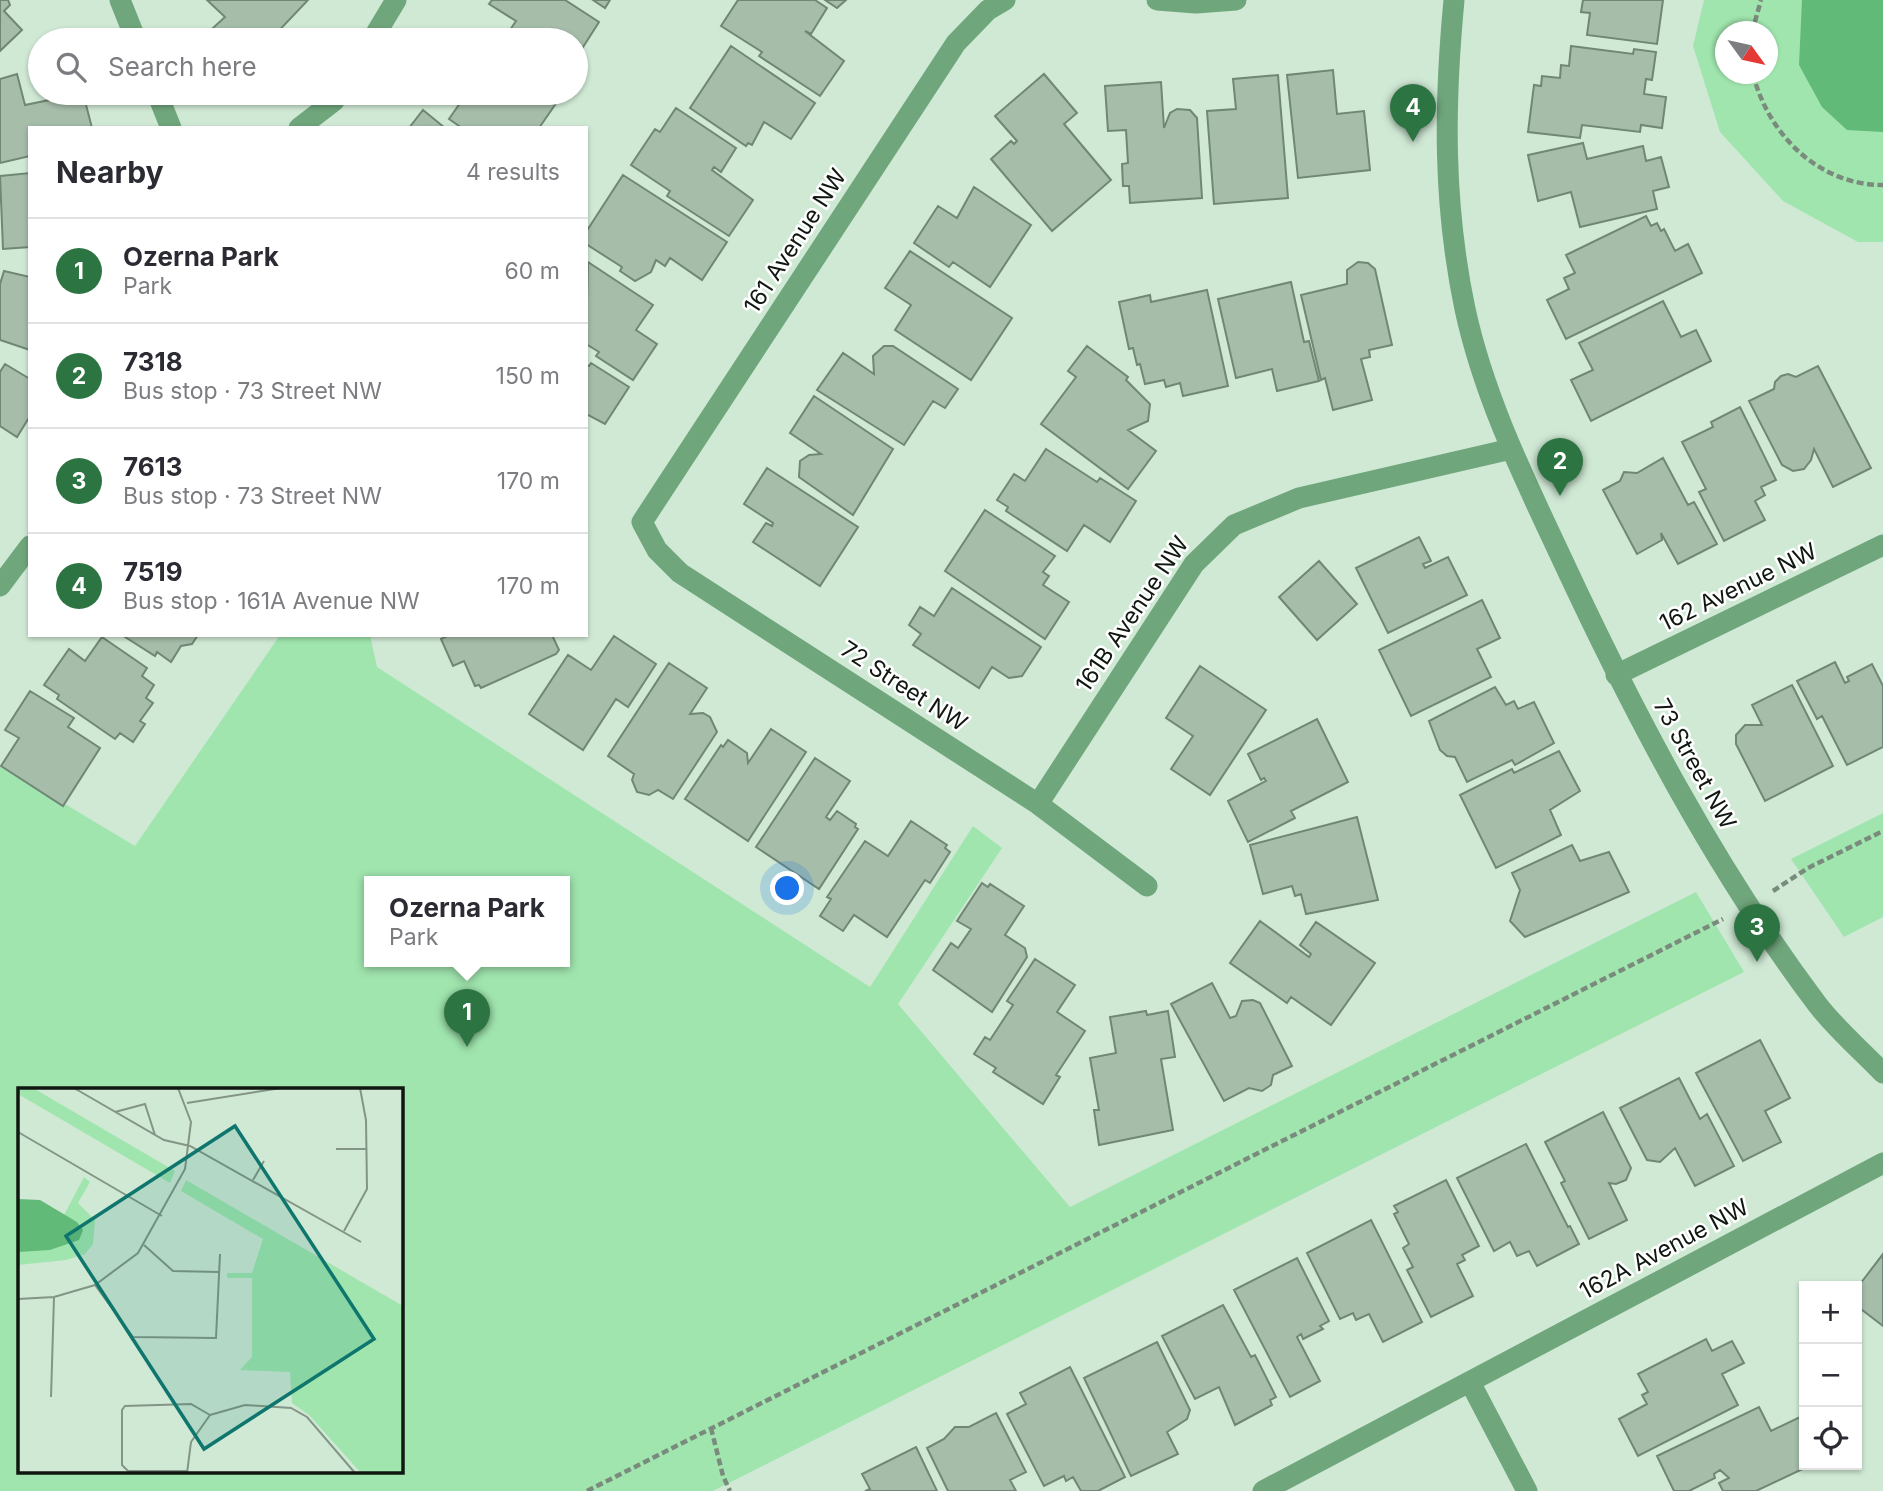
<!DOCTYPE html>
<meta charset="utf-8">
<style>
body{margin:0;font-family:Inter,sans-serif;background:#f2f2f3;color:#2b2b33}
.controls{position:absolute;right:21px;bottom:21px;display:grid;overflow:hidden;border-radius:0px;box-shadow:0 2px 5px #0004}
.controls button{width:63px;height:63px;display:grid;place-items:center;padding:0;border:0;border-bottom:2px solid #e1e1e2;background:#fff;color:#2b2b33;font:35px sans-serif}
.compass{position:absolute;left:1715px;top:21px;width:63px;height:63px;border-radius:50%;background:#fff;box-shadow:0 2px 5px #0004;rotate:123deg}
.you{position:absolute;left:788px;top:889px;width:24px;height:24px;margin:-18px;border:5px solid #fff;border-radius:50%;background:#1a73e8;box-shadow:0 0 0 10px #1a73e833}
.badge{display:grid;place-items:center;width:46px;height:46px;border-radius:50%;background:#2c7542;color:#fff;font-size:23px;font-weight:700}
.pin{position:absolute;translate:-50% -58px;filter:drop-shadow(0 2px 4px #0008)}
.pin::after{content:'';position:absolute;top:37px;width:24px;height:21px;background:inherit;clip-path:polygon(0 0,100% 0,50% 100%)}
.popup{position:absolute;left:364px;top:876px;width:206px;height:91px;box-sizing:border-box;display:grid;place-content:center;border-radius:0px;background:#fff;filter:drop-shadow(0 2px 5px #0005);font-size:23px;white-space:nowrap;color:#7c7c81}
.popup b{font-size:26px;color:#2b2b33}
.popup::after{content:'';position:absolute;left:50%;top:100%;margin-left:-14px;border:14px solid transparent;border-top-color:#fff}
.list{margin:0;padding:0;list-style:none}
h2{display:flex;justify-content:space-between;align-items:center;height:91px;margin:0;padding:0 28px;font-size:30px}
h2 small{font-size:23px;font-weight:400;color:#7c7c81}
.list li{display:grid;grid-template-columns:46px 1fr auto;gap:21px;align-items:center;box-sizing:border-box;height:105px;padding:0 28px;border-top:2px solid #e1e1e2}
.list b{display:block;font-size:26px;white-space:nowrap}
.list p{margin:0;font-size:23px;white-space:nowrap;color:#7c7c81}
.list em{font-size:23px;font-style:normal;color:#7c7c81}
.icon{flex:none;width:38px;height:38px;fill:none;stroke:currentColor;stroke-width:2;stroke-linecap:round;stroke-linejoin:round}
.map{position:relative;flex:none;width:1883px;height:1491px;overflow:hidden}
.search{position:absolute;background:#fff;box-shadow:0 2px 5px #0004;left:28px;top:28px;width:560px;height:77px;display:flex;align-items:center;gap:18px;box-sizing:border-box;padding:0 24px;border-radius:38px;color:#7c7c81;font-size:26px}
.panel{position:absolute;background:#fff;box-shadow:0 2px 5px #0004;left:28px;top:126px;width:560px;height:511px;border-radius:0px}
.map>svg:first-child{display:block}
</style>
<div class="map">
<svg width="1883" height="1491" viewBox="0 0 1883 1491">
<rect width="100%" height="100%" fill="#d0e9d5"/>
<path fill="#a0e5ae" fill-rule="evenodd" d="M1704,0H1883V242H1858L1783,201L1720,132L1693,46ZM1726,32H1768V74H1726Z
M280,635H370L377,667L870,987L973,826L1002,848L898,1004L1070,1207L1696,892L1744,972L713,1491H0V765L135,846ZM369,881H565V961H369ZM19,1090H401V1472H19Z
M1883,813V917L1844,937L1791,859Z"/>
<path fill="#62ba78" d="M1802,0H1883V132L1847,130L1822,107L1799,65Z"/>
<path fill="#a6bdaa" stroke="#718775" stroke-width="2" d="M0,0H8L10,5L4,11L22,30L0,51Z
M207,0H308L270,40H226L213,28L225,17Z
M492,0H565L599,22L576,58V40H503L516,21L489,4Z
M593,0H610L605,8Z
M738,0H815L827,8L811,34L805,31L844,61L820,96L759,56L762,52L721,26Z
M825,0H846L837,8Z
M1583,0H1663L1657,44L1587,35L1590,13L1581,12Z
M731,46L815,103L791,139L764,122L752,145L748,143L746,146L690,108Z
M1571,46L1633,54L1634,49L1656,52L1652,80L1646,79L1644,94L1666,97L1662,128L1641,125L1640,132L1582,125L1580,138L1528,132L1534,85L1541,86L1542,76L1560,78L1561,65L1569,66Z
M1333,70L1337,114L1364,111L1370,170L1298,178L1287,75Z
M17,74L25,105L83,93L92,128H30V156L0,163V79Z
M1044,74L1077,113L1064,124L1111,180L1052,231L991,159L1011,141L1014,144L1017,141L995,116Z
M1278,75L1288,198L1214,204L1207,111L1236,109L1233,79Z
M1161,82L1164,128L1170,113L1177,109L1190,110L1197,118L1202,198L1130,203L1129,186H1123L1122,164L1128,163L1126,130L1108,131L1105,86Z
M467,93H549L559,99L539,128H462L449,119Z
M676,108L736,148L721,172L714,167L712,170L753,200L729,236L667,196L670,191L631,165L655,129L660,132Z
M423,110L445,128H409Z
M1583,143L1587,159L1643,146L1646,161L1661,157L1669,187L1653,191L1657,209L1580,227L1571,192L1538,201L1528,155Z
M30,173V247L3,249L0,176Z
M623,175L727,242L702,280L670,258L665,266L656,260L651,272L635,281L620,271L622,267L586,244V232Z
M974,187L1031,225L990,287L953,262L949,267L914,243L938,206L957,218Z
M1646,216L1651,226L1657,223L1661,231L1664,229L1675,251L1688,244L1702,273L1566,339L1547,300L1569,289L1564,278L1575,273L1566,255Z
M910,251L1012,318L971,380L895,330L911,305L885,288Z
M588,262L653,305L636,330L657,344L633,380L596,356L599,352L586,344Z
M1358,262L1368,263L1375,269L1392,345L1369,350L1370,357L1361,359L1372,400L1333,410L1325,378L1321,380L1301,295L1347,284V270Z
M4,271L30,277V350L0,340V284Z
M1291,282L1304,342L1309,341L1319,381L1277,391L1272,369L1236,378L1218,299Z
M1207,290L1228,386L1183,396L1180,383L1166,387L1164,380L1145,384L1140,364L1137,365L1133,348L1129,349L1119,302L1150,295L1151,302Z
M1663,301L1681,337L1696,330L1711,361L1591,421L1571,380L1593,370L1579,343Z
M884,346H893L958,389L945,408L933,401L904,445L817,390L843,353L874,374L873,356Z
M1087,346L1128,377L1126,380L1150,404L1148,421L1128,430L1156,451L1128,489L1041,424L1076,377L1068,371Z
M591,363L629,387L605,424L586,414V365L589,366Z
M5,364L30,379V416L17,437L0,426V372Z
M1818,366L1871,468L1833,487L1814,449L1811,460L1804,469L1793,471L1782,465L1749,401L1774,389L1775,382L1781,376L1788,374L1796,377Z
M814,396L893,449L853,515L799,477L800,461L809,455L821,454L790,433Z
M1740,407L1776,480L1761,487L1765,495L1755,501L1765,520L1724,541L1699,492L1706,489L1682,442L1713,427L1711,422Z
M1046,449L1097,482L1100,478L1136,501L1110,542L1084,525L1067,551L1006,511L1008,507L997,500L1014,474L1025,481Z
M1663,458L1688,505L1694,502L1717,544L1678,564L1661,533L1662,540L1637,554L1603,490L1620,481L1624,472L1637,473Z
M767,468L858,527L820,586L753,542L766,523L772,526L773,523L744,504Z
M985,510L1055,556L1043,572L1049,576L1043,585L1069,602L1045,639L945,571Z
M1419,537L1431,561L1423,564L1425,568L1448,557L1467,595L1388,633L1356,568Z
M1319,561L1357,604L1317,640L1279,597Z
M952,588L1041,647L1022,676L1009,678L992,667L979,688L913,645L921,634L909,625L920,607L934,616Z
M1482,600L1500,638L1477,649L1491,677L1411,716L1379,650Z
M122,635H198L192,644L181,646L171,662L157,652L155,656Z
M449,635H552L559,650L556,654L481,688L479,685L475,686L464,661L453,666L441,639Z
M614,636L656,664L628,707L616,699L583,750L529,714L568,655L591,670Z
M102,637L147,668L142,676L154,685L146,698L153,703L140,721L145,724L133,742L120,733L115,739L57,699L59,695L44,685L69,649L85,661Z
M1835,662L1845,683L1849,681L1847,677L1872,664L1883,686V747L1847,765L1822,716L1817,719L1797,681Z
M669,663L707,688L690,714L703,713L710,717L717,732L673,799L658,790L649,795L637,792L632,780L634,774L608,756Z
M1200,666L1266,710L1210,795L1171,769L1193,736L1166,718Z
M1792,685L1833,766L1765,801L1736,744V735L1745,725H1762L1752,705Z
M1495,687L1506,705L1514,701L1518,709L1534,702L1554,743L1515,765L1512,760L1467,782L1455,757L1447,756L1440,750L1429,721Z
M30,691L74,718L68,727L100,748L63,806L1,766L19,738L5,730Z
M1317,719L1348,782L1291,811L1295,818L1248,842L1228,801L1266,781L1264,778L1261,780L1248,754Z
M771,729L806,752L748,841L685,799L721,745L723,747L728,740L747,753L748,763Z
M1559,751L1580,791L1550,810L1561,835L1496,868L1460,795L1512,769L1514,773Z
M815,758L850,781L826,817L830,820L837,811L856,824L855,827L858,829L819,889L756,847Z
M1357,817L1378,900L1306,914L1301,894L1295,896L1292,886L1263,894L1250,845Z
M911,821L947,845L945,848L950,852L930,883L925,880L887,937L854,915L843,931L820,916L831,899L827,897L865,841L888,856Z
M1572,845L1580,861L1609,852L1629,892L1525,937L1510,921L1520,890L1512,873Z
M982,883L988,887L990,884L1024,906L1005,935L1025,948L1027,957L992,1012L933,970L951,943L958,948L971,929L957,921Z
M1260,921L1309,957L1311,954L1300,945L1316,922L1375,963L1331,1025L1291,997L1287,1003L1230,963Z
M1035,959L1075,985L1057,1012L1085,1031L1056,1075L1060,1077L1043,1104L993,1072L996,1068L974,1054L985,1037L990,1040L1013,1005L1007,1001Z
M1212,983L1230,1018L1236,1016L1242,1001L1253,1000L1260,1003L1292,1066L1273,1075L1271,1085L1262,1091L1249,1088L1224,1101L1171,1004Z
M1146,1011L1147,1015L1168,1011L1175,1057L1161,1059L1173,1130L1099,1145L1094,1110H1099L1090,1058L1116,1053L1110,1017Z
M1760,1040L1790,1098L1765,1111L1781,1142L1743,1161L1696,1073Z
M1679,1078L1700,1119L1707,1114L1734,1166L1695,1186L1675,1148L1660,1162L1647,1160L1620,1108Z
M1603,1112L1631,1168L1626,1180L1616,1184L1609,1183L1627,1220L1589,1239L1561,1183L1565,1181L1545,1142Z
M1526,1144L1568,1227L1570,1226L1579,1244L1537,1266L1529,1251L1517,1256L1510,1242L1494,1251L1457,1178Z
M1446,1180L1479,1246L1462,1255L1465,1260L1457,1264L1473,1296L1431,1317L1407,1270L1413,1267L1403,1248L1409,1244L1394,1214L1398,1212L1394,1206Z
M1371,1220L1422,1322L1383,1342L1369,1314L1356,1320L1353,1313L1340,1319L1307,1253Z
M1883,1254V1326L1857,1306V1288Z
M1297,1258L1329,1321L1320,1326L1323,1329L1303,1339L1301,1334L1297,1337L1320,1381L1290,1397L1234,1290Z
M1223,1305L1251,1357L1255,1355L1276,1397L1270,1400L1272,1405L1235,1425L1219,1387L1195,1399L1162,1336Z
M1706,1339L1712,1351L1732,1341L1744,1363L1722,1374L1738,1405L1638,1456L1619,1419L1647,1404L1642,1395L1648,1392L1638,1374Z
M1157,1342L1190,1410L1187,1419L1167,1432L1178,1454L1131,1476L1084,1378Z
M1070,1367L1125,1477L1098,1491H1081L1073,1477L1066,1481L1064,1476L1044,1486L1007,1414L1026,1404L1020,1393Z
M1759,1407L1771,1431L1800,1417L1804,1426V1465H1811L1756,1491H1723L1719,1483L1729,1478L1720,1470L1714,1474L1715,1478L1689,1491H1674L1657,1456Z
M996,1413L1026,1472L1010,1480L1016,1491H948L927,1448L944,1439L955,1427H969Z
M916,1447L937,1491H865L870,1489L862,1474Z"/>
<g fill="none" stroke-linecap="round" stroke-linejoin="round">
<path stroke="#7a8b7d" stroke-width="4.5" stroke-dasharray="7 3.5" stroke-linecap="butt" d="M1752,32L1761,0
M1753,74C1768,134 1818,185 1883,185
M1773,891L1808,868L1883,831
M711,1428L723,1476L730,1491
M587,1491L1723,919"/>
<path stroke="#70a67c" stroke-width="21" d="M120,0L136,40
M1005,0L988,10L956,43L642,522L657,550L680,573L1038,804L1147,886
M1157,0L1196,3L1236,0
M1454,0C1444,106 1443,204 1465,309C1484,397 1524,478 1562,559C1634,714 1714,867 1817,1004C1836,1029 1861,1050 1883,1073
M372,40L396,0
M157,93L171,128
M299,128L334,101L339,93
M0,586L30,546
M1616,675L1883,545
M1038,804L1194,564L1234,525L1299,498L1511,449
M1470,1382L1527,1491
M1263,1491L1883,1163"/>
</g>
<g text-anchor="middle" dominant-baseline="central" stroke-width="5" stroke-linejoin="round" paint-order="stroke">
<g font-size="23" fill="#0f1710" stroke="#fff">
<text transform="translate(795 241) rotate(-57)">161 Avenue NW</text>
<text transform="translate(1738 587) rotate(-26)">162 Avenue NW</text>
<text transform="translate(1132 614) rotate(-56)">161B Avenue NW</text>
<text transform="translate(904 686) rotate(33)">72 Street NW</text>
<text transform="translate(1695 764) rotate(61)">73 Street NW</text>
<text transform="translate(1664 1249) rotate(-28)">162A Avenue NW</text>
</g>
</g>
<g transform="translate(18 1088)">
<rect width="385" height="385" fill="#d0e9d5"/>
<path d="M0,0H15L157,83L152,95L0,6ZM66,89L72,94L60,115L77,132L75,156L67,166L48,172L0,177V151L47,149L46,127ZM168,92L385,218V385H343L291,327L274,315L272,284L222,282L234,269V190H209V185H234L245,151L163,103Z" fill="#a0e5ae"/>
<path d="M0,111L22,112L59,134L65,142L61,152L32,162L0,164Z" fill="#62ba78"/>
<path fill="none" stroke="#839586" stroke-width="2" d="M56,0L146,52L172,58L343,154M169,15L263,0M97,24L127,16L137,47M0,44L144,128M318,61H349M235,92L246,73M326,143L349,101L348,32L342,0M126,157L155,183L201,184M77,197L115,249L198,250L202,166M0,211L36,209L77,197L120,165L167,81L173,34L160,0M33,309L36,209M192,327L227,317L273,320L289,329L337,385M169,383H110L104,377V322L107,318L173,316L192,327M169,385L173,354L192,327"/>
<path fill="#0f766e" fill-opacity="0.15" stroke="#0f766e" stroke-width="3.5" d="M217,38L356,251L186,361L48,148Z"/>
<rect width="385" height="385" fill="none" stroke="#0f1710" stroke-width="3.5"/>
</g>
</svg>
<div class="controls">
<button>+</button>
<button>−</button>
<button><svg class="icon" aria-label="locate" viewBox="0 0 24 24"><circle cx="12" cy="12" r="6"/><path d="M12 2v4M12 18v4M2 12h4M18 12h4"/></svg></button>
</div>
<svg class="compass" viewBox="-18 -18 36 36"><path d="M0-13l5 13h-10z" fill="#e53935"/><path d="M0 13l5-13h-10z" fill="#7c7c81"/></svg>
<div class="you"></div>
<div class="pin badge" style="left:467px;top:1047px">1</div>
<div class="popup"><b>Ozerna Park</b>Park</div>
<div class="pin badge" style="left:1560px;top:496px">2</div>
<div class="pin badge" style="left:1757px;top:962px">3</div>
<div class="pin badge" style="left:1413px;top:142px">4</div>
<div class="search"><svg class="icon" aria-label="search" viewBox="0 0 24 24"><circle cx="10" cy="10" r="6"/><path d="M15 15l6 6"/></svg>Search here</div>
<section class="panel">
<h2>Nearby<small>4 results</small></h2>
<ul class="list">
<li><span class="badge">1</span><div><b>Ozerna Park</b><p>Park</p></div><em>60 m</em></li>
<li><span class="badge">2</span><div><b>7318</b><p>Bus stop · 73 Street NW</p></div><em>150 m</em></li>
<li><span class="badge">3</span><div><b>7613</b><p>Bus stop · 73 Street NW</p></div><em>170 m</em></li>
<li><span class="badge">4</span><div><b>7519</b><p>Bus stop · 161A Avenue NW</p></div><em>170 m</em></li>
</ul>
</section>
</div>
